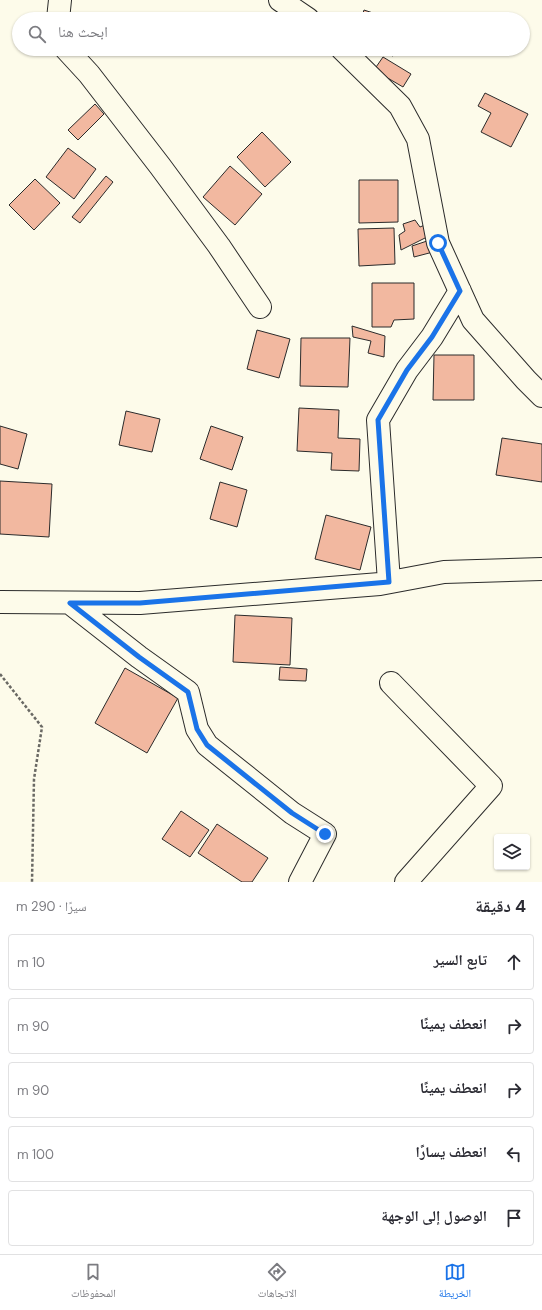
<!DOCTYPE html>
<html lang="ar">
<meta charset="utf-8">
<style>
body{margin:0;font-family:"DM Sans","Noto Naskh Arabic",sans-serif;background:#f2f2f3;color:#2b2b33;direction:rtl}
.controls{position:absolute;right:12px;bottom:12px;display:grid;overflow:hidden;border-radius:4px;box-shadow:0 1px 3px #0004}
.controls button{width:36px;height:36px;display:grid;place-items:center;padding:0;border:0;border-bottom:1px solid #e1e1e2;background:#fff;color:#2b2b33;font:20px sans-serif}
.stop{position:absolute;width:12px;height:12px;margin:-9px;border:3px solid #1a73e8;border-radius:50%;background:#fff}
.stop.end{background:#1a73e8;border-color:#fff;box-shadow:0 1px 4px #0008}
.list{margin:0;padding:0;list-style:none}
h2{display:flex;justify-content:space-between;align-items:center;height:52px;margin:0;padding:0 16px;font-size:17px}
h2 small{font-size:13px;font-weight:400;color:#7c7c81}
.list li{display:grid;grid-template-columns:26px 1fr auto;gap:12px;align-items:center;box-sizing:border-box;height:56px;margin:0 8px 8px;padding:0 8px;border:1px solid #e1e1e2;border-radius:4px}
.list b{display:block;font-size:15px;white-space:nowrap}
.list em{font-size:13px;font-style:normal;color:#7c7c81}
.icon{flex:none;width:22px;height:22px;fill:none;stroke:currentColor;stroke-width:2;stroke-linecap:round;stroke-linejoin:round}
.map{position:relative;flex:none;width:542px;height:882px;overflow:hidden;direction:ltr}
.search{position:absolute;background:#fff;box-shadow:0 1px 3px #0004;left:12px;right:12px;top:12px;height:44px;display:flex;align-items:center;gap:10px;box-sizing:border-box;padding:0 14px;border-radius:22px;color:#7c7c81;font-size:15px}
.sheet{height:372px;background:#fff}
nav{display:flex;justify-content:space-around;align-items:center;box-sizing:border-box;height:56px;border-top:1px solid #e1e1e2;background:#fff;font-size:11px;color:#7c7c81}
nav a{display:grid;justify-items:center;gap:2px}
nav .on{color:#1a73e8}
.map>svg:first-child{display:block}
</style>
<div class="map">
<svg width="542" height="882" viewBox="0 0 542 882">
<rect width="100%" height="100%" fill="#fdfbea"/>
<path fill="#f2b8a0" stroke="#2b2b2b" d="M364,10L391,19H361Z
M373,49H395L393,56Z
M383,57L411,74L403,87L374,70Z
M485,93L528,114L511,147L481,132L491,113L478,106Z
M95,104L104,114L78,140L68,130Z
M262,132L291,162L265,187L237,157Z
M68,148L96,169L74,199L46,177Z
M230,166L262,194L235,225L203,197Z
M106,176L113,182L80,223L72,217Z
M35,179L60,203L34,230L9,205Z
M359,180H398V222L359,223Z
M415,220L420,227L427,224L429,236L401,250L399,235L405,231L403,224Z
M394,228L395,264L359,266L358,229Z
M430,240L433,252L414,257L412,246Z
M372,283H414V319L394,320L391,327H372Z
M352,326L385,336L384,357L368,353L371,341L353,337Z
M257,330L290,339L279,378L247,369Z
M301,338H350L348,387L300,386Z
M434,355H474V400H433Z
M299,408L339,410L338,438L360,439L359,471L331,470L332,453L297,451Z
M126,411L160,419L152,452L119,445Z
M0,426L27,434L18,469L0,464Z
M211,426L243,437L232,470L200,459Z
M502,438L542,444V482L496,475Z
M0,481L52,484L49,537L0,534Z
M220,482L247,490L237,527L210,519Z
M326,515L371,527L360,570L315,559Z
M235,615L292,618L290,665L233,662Z
M280,667L307,669L306,681L279,680Z
M125,668L178,698L147,753L95,723Z
M181,811L209,830L190,857L162,839Z
M217,824L268,858L252,882H242L198,853Z"/>
<g fill="none" stroke-linecap="round" stroke-linejoin="round">
<g stroke="#2b2b2b" stroke-width="24">
<path id="minor" d="M280,0L308,19
M58,19L60,0
M66,49L89,74L160,166L219,246L260,307
M342,49L400,106L418,139L438,243L473,320L526,380L542,396
M389,582L378,420L407,370L432,337L460,291
M0,602L140,603L380,584L444,572L542,569
M70,603L139,657L188,692L197,729L207,745L292,813L325,834L300,882
M391,683L491,786L406,882"/>
</g>
<path stroke="#6a6964" stroke-width="2.5" stroke-dasharray="3 2" stroke-linecap="butt" d="M0,674L42,727L34,779L32,882"/>
<use href="#minor" stroke="#fdfbea" stroke-width="22"/>
</g>
<g fill="none" stroke-linecap="round" stroke-linejoin="round">
<path stroke="#1a73e8" stroke-width="5" d="M325,834L292,813L207,745L197,729L188,692L139,657L70,603H140L389,582L378,420L407,370L432,337L460,291L438,243"/>
</g>
</svg>
<div class="controls">
<button><svg class="icon" aria-label="layers" viewBox="0 0 24 24"><path d="M12 4l9 5-9 5-9-5zM3 14l9 5 9-5"/></svg></button>
</div>
<div class="stop" style="left:438px;top:243px"></div>
<div class="stop end" style="left:325px;top:834px"></div>
<div class="search"><svg class="icon" aria-label="search" viewBox="0 0 24 24"><circle cx="10" cy="10" r="6"/><path d="M15 15l6 6"/></svg>ابحث هنا</div>
</div>
<section class="sheet">
<h2>4 دقيقة<small>سيرًا · 290 m</small></h2>
<ul class="list">
<li><svg class="icon" aria-label="ahead" viewBox="0 0 24 24"><path d="M12 20V5M6 11l6-6 6 6"/></svg><div><b>تابع السير</b></div><em>10 m</em></li>
<li><svg class="icon" aria-label="right" viewBox="0 0 24 24"><path d="M7 20v-9h11M14 6l5 5-5 5"/></svg><div><b>انعطف يمينًا</b></div><em>90 m</em></li>
<li><svg class="icon" aria-label="right" viewBox="0 0 24 24"><path d="M7 20v-9h11M14 6l5 5-5 5"/></svg><div><b>انعطف يمينًا</b></div><em>90 m</em></li>
<li><svg class="icon" aria-label="left" viewBox="0 0 24 24"><path d="M17 20v-9H6M10 6l-5 5 5 5"/></svg><div><b>انعطف يسارًا</b></div><em>100 m</em></li>
<li><svg class="icon" aria-label="arrive" viewBox="0 0 24 24"><path d="M6 21V4h12l-3 4 3 4H6"/></svg><div><b>الوصول إلى الوجهة</b></div></li>
</ul>
</section>
<nav>
<a class="on"><svg class="icon" aria-label="map" viewBox="0 0 24 24"><path d="M3 6l6-2 6 2 6-2v14l-6 2-6-2-6 2zM9 4v14M15 6v14"/></svg>الخريطة</a>
<a><svg class="icon" aria-label="directions" viewBox="0 0 24 24"><path d="M12 3l9 9-9 9-9-9zM9 14v-3h6M13 9l2 2-2 2"/></svg>الاتجاهات</a>
<a><svg class="icon" aria-label="saved" viewBox="0 0 24 24"><path d="M7 4h10v16l-5-4-5 4z"/></svg>المحفوظات</a>
</nav>
